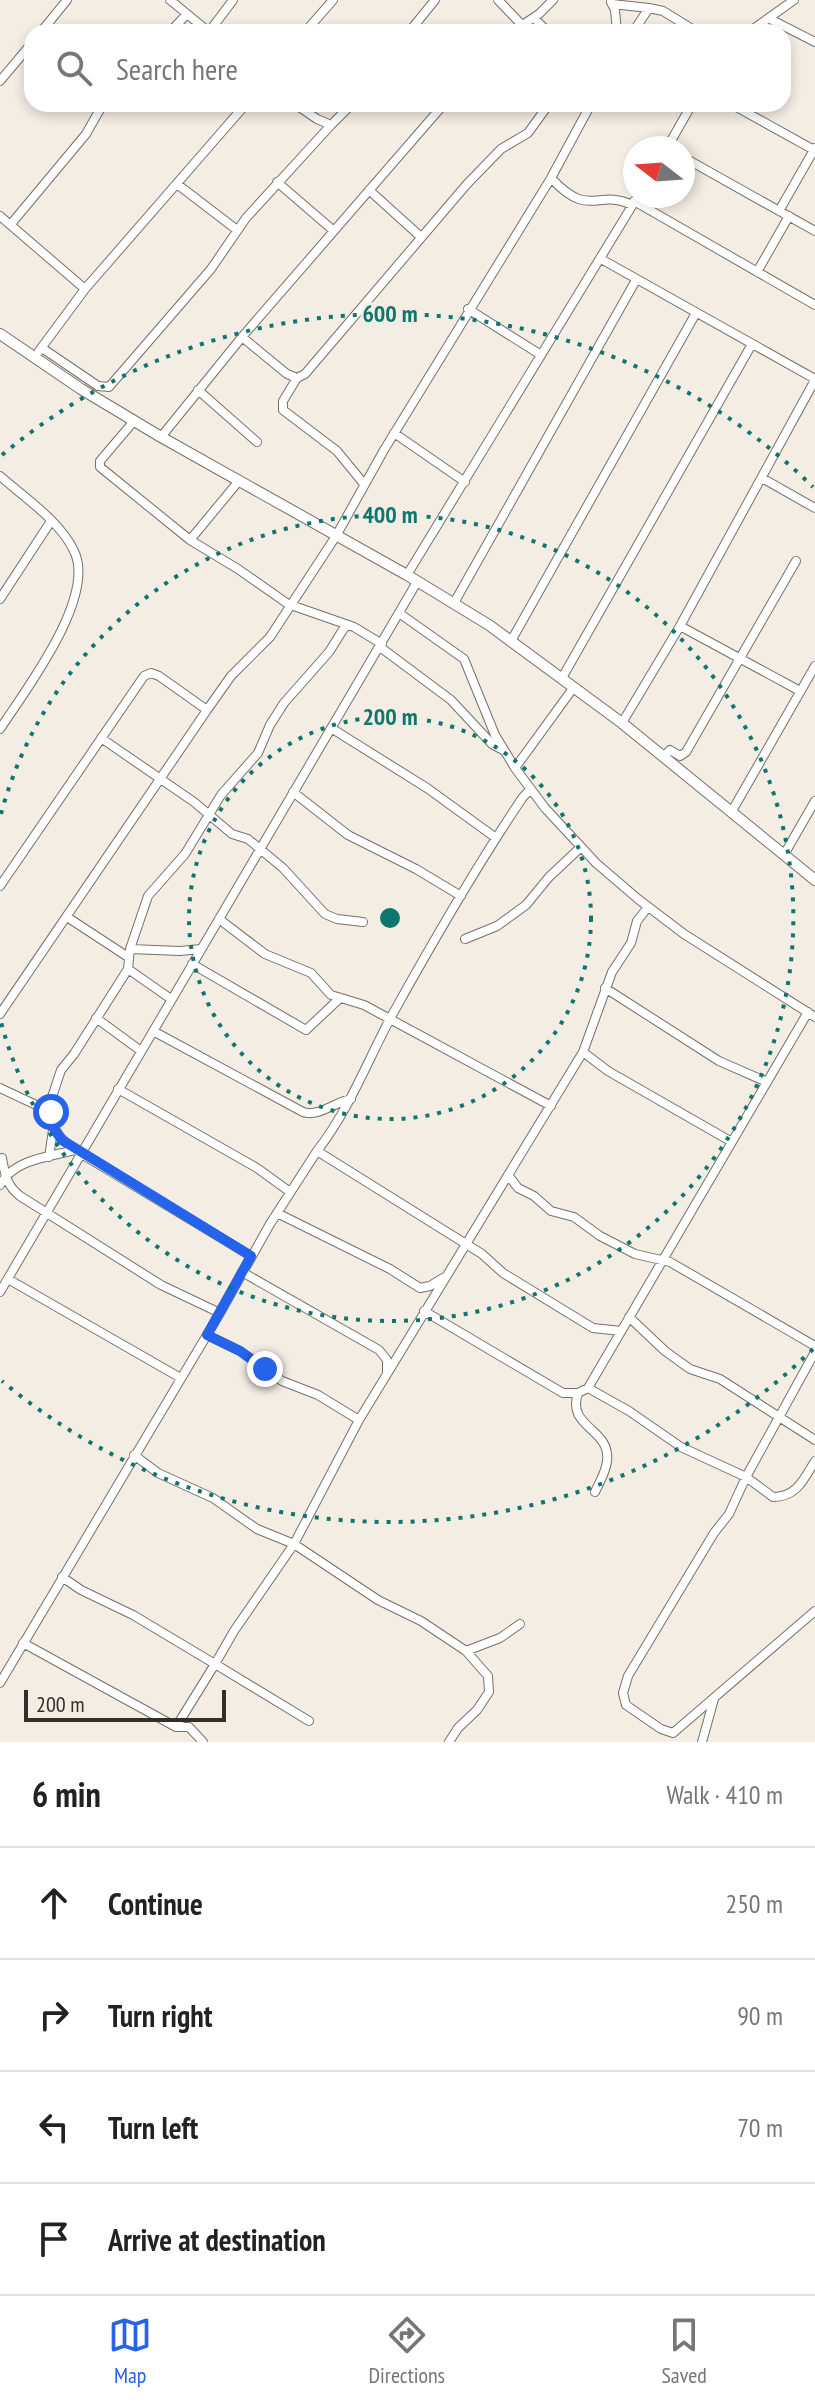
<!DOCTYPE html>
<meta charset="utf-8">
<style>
body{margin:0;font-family:"PT Sans Narrow",sans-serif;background:#f6f6f6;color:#222}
.compass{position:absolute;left:623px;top:136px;width:72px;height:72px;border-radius:50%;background:#fff;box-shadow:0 4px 12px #0003;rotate:287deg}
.scale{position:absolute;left:24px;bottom:20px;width:202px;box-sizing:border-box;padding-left:8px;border:4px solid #312e2b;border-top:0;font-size:22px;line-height:28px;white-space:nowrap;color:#312e2b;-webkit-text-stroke:6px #f4ede4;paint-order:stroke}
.stop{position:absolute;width:24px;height:24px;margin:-18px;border:6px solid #2563eb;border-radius:50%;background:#fff}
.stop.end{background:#2563eb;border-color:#fff;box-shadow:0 2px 8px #0008}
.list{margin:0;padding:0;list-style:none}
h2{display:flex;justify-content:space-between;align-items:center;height:104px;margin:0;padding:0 32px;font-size:34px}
h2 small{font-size:26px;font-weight:400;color:#767676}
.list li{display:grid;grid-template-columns:52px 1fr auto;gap:24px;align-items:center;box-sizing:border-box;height:112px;padding:0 32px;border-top:2px solid #e0e0e0}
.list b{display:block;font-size:30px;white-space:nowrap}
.list em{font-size:26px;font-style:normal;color:#767676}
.icon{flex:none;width:44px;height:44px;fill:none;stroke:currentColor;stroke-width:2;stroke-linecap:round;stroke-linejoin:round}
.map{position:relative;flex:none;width:815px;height:1742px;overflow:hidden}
.search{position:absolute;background:#fff;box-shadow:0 4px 12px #0003;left:24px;right:24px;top:24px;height:88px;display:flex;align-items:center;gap:20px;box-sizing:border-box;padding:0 28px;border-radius:24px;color:#767676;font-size:30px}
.sheet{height:552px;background:#fff}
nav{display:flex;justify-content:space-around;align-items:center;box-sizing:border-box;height:112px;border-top:2px solid #e0e0e0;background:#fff;font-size:22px;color:#767676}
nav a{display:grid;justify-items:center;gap:4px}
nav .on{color:#2563eb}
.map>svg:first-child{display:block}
</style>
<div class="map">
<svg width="815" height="1742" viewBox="0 0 815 1742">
<rect width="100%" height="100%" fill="#f4ede4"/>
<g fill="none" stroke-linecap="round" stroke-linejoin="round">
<g stroke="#767068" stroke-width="10">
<path id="minor" d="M170,0L209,32
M498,0L521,24
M611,2L615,10L617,32
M612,4L649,8
M534,18L548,32
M770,19L815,42
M41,32L67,0
M170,32L187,14
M209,32L233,0
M305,32L333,0
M409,32L435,0
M512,32L539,14L553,0
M633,32L649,8L663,11L697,32
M749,32L794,0
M0,81L32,43
M295,104L317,119L331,125L352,104
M731,104L814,150
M667,148L692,104
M683,157L815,231
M551,178C590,220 597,188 632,205
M277,182L334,231
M177,184L237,230
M369,190L421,237
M634,201L815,305
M779,211L815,148
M0,216L85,289
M11,224L86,134L103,104
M601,259L815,379
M757,272L789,216
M468,309L541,355
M242,337L287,374L297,378L305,374L467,184L501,149L528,133L549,104
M42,348L98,386L109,387L211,269L246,218L331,125
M39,351L85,289L246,104
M297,378L283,401V410L337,451L364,484
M198,390L257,442
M134,421L100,461V467L190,540L238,569L288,604L354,627L382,644
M394,433L465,482
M161,437L242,337L444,104
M0,476C25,498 60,521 74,551C97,597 25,691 0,729
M762,478L815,508
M190,540L238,482
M407,575L638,196
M0,599L51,521
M454,603L636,280
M399,613L464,659L495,735L515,768L545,808L596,863L638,899L684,934L815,1017
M680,626L800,691
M511,641L696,313
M380,647L451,700L492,744L503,750
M562,678L752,344
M207,710L231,676L270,637L336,536L384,450L551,178L591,104
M622,723L680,626L815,380
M331,728L427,788L496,838
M101,738L194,802L232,834L248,839L283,868L325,914L337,919L363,922
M664,756L670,750L680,756L686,752L796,561
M515,768L574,687
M293,792L348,835L416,869L461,896
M732,811L815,666
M785,853L815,801
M0,886L144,676L151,673L159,676L207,710L0,1014
M67,917L128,957
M219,919L265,954L311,973L331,995L364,1005L390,1019L551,1106
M465,939L497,926L526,905L549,877L581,847
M130,949L180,951L201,949
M192,964L306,1030L339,999
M128,969L130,949L148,896L185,854L221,795L258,753L270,725L284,703L329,652L346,625
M605,988L719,1061L767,1082
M96,1018L141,1051
M153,1031L303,1112C319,1117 335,1102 351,1099
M583,1052L608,1071L732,1142
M0,1088L51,1112C54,1132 59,1138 75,1150
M118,1089L257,1168L290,1192
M51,1112L52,1097L61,1070L74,1054L128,969L171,999
M317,1151C349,1110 367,1062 391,1017C432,943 475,868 523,797L530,790
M49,1157L53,1130
M2,1158C5,1174 6,1185 20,1196L161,1285L220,1313
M508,1175L518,1188L534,1196L551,1211L574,1217L600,1236L635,1254L670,1262L815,1346
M0,1185C14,1159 49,1157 75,1150L251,1256
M277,1213L390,1269L420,1288L430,1286L443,1278
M242,1272L379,1350L387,1360V1371
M8,1279L179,1377
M0,1292L417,582
M424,1311L563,1393H578L588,1388L808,1012
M629,1317L665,1351L690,1369L720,1379L815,1440
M207,1335L240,1351L282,1381L318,1395L359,1420
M815,1352L746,1477L729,1514L714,1533L628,1676L623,1693L626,1705L661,1729L673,1733L815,1611
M588,1388L629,1411L681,1447L746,1477L773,1497C797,1497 804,1479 815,1461
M578,1393C566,1428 611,1428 607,1461C606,1472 599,1483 595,1492
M134,1455L158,1473L213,1498L257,1529L294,1544L378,1600L421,1621L466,1651L488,1676L489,1692L477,1710L458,1728L449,1742
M62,1577L81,1590L133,1615L215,1664L234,1631L294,1544L359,1420L583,1052L612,972L631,943L637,921L648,907
M23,1643L176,1727
M466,1651L500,1638L520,1624
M0,1683L220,1313L270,1224L317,1151L482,1254L503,1273L593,1328L621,1331
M203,1742L189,1727H176L215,1664L309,1721
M702,1742L714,1699"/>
</g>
<g stroke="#767068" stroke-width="12">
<path id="tertiary" d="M0,334L81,389L161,437L407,575L489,625L622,723L815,880"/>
</g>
<use href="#minor" stroke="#fff" stroke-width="8"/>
<use href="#tertiary" stroke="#fff" stroke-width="10"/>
</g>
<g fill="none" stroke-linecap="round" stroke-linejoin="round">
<path stroke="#2563eb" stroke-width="10" d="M51,1112L54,1129L62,1140L251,1256L207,1335L240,1351L265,1369"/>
</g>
<g fill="none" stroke="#0f766e" stroke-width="4" stroke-dasharray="4 8">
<circle cx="390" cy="918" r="201"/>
<path d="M1 814A403 403 0 1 1 1 1022"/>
<path d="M813 1349A604 604 0 0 1 2 1381M2 455A604 604 0 0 1 813 487"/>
</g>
<circle cx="390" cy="918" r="12" fill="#0f766e" stroke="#f4ede4" stroke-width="4"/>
<g font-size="24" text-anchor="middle" font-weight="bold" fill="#0f766e" stroke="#f4ede4" stroke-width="6" stroke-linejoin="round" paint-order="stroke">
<text x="390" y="322">600 m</text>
<text x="390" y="523">400 m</text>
<text x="390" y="725">200 m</text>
</g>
</svg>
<svg class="compass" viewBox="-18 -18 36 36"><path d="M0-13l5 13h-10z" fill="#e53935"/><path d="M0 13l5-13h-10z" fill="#767676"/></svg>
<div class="scale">200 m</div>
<div class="stop" style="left:51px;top:1112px"></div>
<div class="stop end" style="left:265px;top:1369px"></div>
<div class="search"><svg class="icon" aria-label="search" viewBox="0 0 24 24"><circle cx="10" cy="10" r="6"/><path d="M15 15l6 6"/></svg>Search here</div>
</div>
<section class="sheet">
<h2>6 min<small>Walk · 410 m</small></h2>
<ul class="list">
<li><svg class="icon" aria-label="ahead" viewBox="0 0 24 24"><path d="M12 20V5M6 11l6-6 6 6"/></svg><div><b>Continue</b></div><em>250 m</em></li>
<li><svg class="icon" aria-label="right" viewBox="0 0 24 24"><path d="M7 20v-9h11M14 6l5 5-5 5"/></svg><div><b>Turn right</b></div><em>90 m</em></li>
<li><svg class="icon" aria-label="left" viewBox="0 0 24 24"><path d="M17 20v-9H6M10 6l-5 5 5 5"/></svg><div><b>Turn left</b></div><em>70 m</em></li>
<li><svg class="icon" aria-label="arrive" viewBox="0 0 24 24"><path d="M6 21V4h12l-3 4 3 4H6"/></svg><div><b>Arrive at destination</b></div></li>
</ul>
</section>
<nav>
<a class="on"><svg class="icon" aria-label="map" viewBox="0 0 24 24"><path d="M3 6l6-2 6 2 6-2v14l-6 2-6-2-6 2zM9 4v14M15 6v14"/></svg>Map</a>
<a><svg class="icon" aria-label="directions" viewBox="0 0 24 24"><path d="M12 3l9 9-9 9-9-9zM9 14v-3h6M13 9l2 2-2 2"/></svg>Directions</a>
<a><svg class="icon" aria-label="saved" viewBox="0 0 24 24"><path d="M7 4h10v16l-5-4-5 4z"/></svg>Saved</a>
</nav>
